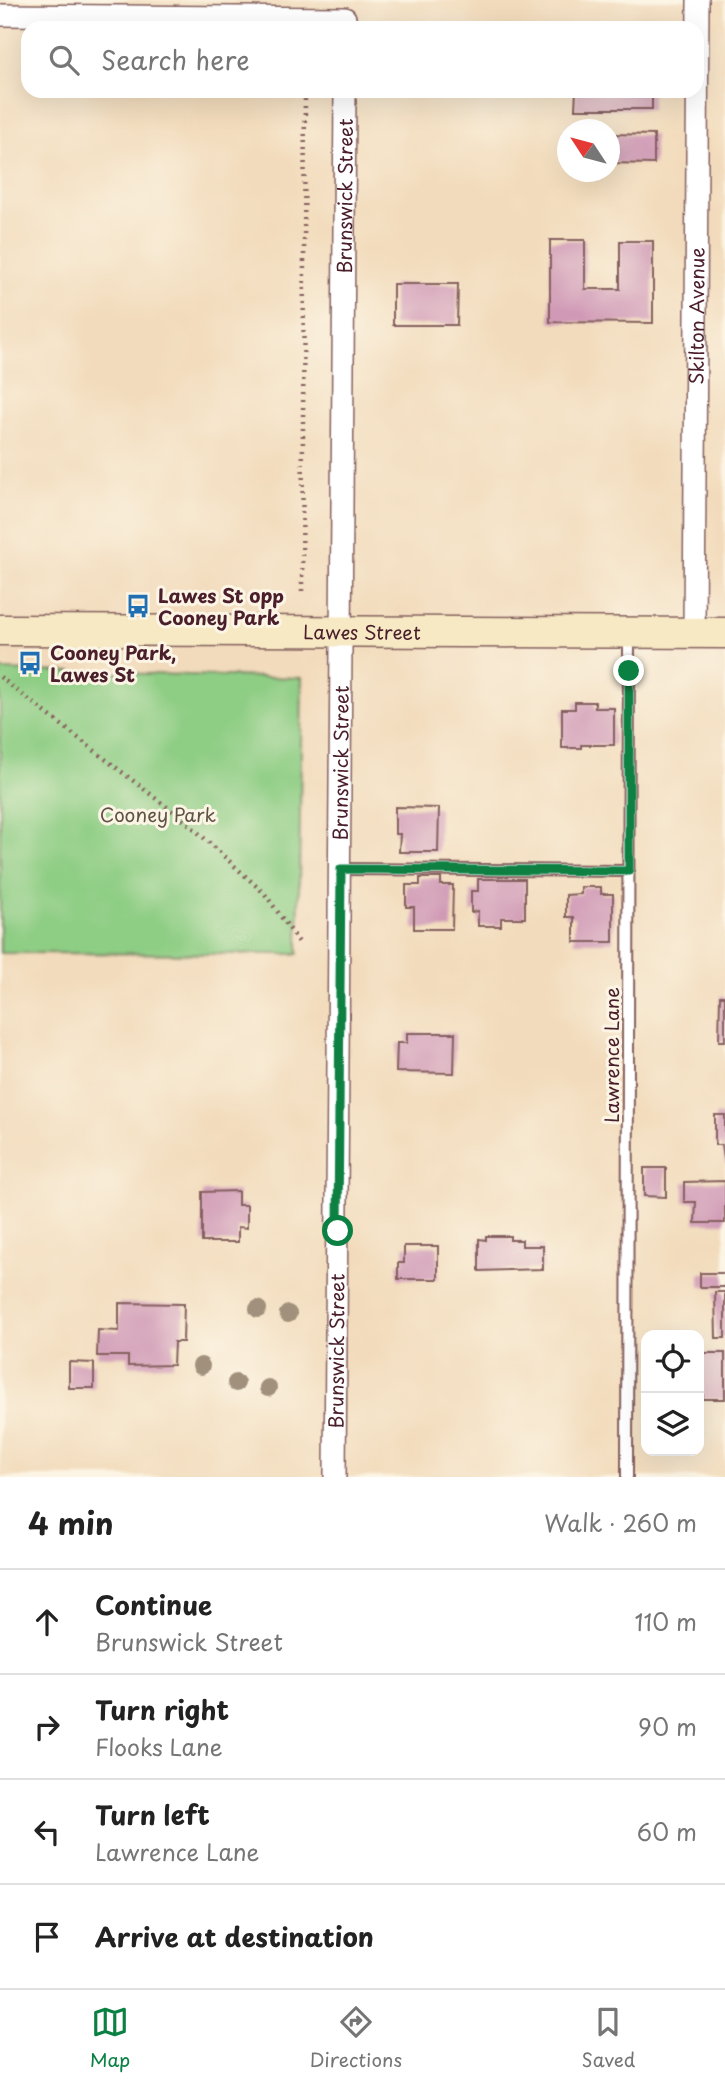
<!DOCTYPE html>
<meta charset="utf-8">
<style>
body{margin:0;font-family:"Playpen Sans",sans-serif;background:#f2f2f2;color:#222}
.controls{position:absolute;right:21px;bottom:21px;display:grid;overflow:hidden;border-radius:14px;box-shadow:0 7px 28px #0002}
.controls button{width:63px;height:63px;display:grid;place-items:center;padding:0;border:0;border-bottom:2px solid #e0e0e0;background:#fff;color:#222;font:35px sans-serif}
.compass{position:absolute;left:557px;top:119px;width:63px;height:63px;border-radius:50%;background:#fff;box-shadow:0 7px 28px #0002;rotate:306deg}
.stop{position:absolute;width:21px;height:21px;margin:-16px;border:5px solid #0b8043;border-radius:50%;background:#fff}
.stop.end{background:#0b8043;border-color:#fff;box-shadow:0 2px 7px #0008}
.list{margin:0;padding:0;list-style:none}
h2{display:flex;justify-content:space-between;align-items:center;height:91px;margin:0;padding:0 28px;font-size:30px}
h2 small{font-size:23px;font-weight:400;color:#767676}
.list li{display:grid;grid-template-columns:46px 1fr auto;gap:21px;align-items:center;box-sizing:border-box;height:105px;padding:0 28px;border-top:2px solid #e0e0e0}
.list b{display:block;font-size:26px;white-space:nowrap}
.list p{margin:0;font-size:23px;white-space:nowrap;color:#767676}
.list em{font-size:23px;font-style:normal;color:#767676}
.icon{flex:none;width:38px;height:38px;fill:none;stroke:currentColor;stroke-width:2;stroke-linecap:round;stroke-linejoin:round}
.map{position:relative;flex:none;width:725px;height:1477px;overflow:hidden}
.search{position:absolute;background:#fff;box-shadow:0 7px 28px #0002;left:21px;right:21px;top:21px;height:77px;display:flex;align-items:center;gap:18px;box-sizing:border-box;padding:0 24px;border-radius:21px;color:#767676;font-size:26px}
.sheet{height:511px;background:#fff}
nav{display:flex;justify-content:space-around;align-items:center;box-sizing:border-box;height:98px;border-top:2px solid #e0e0e0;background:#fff;font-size:19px;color:#767676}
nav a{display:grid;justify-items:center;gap:4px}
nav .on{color:#0b8043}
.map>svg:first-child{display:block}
</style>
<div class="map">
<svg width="725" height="1477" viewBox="0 0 725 1477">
<rect width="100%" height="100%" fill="#fcf5e5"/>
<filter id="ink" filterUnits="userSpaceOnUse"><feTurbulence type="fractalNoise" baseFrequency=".0143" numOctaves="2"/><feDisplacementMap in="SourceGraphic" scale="14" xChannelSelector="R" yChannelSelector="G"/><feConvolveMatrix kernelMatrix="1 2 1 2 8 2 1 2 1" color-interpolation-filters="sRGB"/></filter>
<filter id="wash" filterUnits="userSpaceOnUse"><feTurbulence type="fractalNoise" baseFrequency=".00686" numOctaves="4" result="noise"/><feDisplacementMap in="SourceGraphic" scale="28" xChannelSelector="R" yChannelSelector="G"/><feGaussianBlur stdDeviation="1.57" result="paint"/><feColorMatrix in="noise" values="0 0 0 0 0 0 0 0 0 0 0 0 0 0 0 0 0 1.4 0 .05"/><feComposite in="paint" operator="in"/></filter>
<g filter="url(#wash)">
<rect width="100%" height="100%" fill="#f2dbbc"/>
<path fill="#8ecd84" stroke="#6c7658" stroke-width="2" d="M0,670L302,678L298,954L0,953Z"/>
<g id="blocks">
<path fill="#d09ab6" d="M576,91H652V109H575Z
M610,134L654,135V164L610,163Z
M550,240H585V289H620V241H653V323L550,322Z
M393,284H458L457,325H393Z
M575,702H595V708H614V745H581V748H562V709H575Z
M395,807L439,808L438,852H399L400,834H395Z
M420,878H441V885H453L452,929H414V907H406V885H420Z
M478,879H525V918H501V926H478V911L471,912V891H478Z
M581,887H601V894H613V942H574V917H566V895L581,894Z
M720,996H725V1041H719Z
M407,1033H455L454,1073L396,1072L397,1043H407Z
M715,1115H725V1166L722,1145H715Z
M644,1168H666V1197L644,1196Z
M725,1181V1223H695L696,1202H684V1182Z
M238,1191V1205H247V1228L238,1227V1242H202V1192Z
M486,1236H510V1240H522V1246H543V1269L479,1271V1239L486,1240Z
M404,1246H438V1279H398V1263H404Z
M700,1273H725V1287H700Z
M715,1292H725V1338H716Z
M119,1303L184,1304L183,1342H174L173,1365L128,1366V1356H97L98,1330L119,1331Z
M703,1353H725V1399H703Z
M69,1362L94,1363V1388H69Z"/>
</g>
</g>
<g filter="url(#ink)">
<use href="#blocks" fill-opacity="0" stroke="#85615e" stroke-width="2"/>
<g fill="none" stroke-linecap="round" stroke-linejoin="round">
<g stroke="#85615e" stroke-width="14">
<path id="lane" d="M341,869L629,871
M627,1477L629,634"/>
</g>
<g stroke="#85615e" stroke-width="24">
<g id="street">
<path d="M0,15L345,18"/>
<path id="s1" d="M694,633L698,0"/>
<path id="s2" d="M335,1477L345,91"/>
</g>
</g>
<g stroke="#85615e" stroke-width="33">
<g id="secondary">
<path id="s3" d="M0,630L725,633"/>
</g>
</g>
<path stroke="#85615e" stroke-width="4.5" stroke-dasharray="2 5" stroke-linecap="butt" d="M302,591L305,91
M0,677L190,825L265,894L301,945"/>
<use href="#lane" stroke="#fff" stroke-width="10"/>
<use href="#street" stroke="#fff" stroke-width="21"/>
<use href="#secondary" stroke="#f6e9c3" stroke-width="30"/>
</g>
<g fill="#a1907b">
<circle cx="258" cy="1309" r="9"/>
<circle cx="288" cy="1314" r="9"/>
<circle cx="201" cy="1366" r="9"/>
<circle cx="236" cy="1383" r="9"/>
<circle cx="268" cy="1388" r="9"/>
</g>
</g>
<g fill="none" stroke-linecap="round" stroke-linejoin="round" filter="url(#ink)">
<path stroke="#0b8043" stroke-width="9" d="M338,1231L341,869L629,871V671"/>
</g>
<defs>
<g id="bus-bare" transform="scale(1.89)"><path d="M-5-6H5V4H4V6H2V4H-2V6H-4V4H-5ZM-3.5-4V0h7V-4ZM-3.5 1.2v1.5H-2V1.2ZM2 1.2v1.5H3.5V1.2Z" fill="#1f6fb2" stroke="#fcf5e5" stroke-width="2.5" paint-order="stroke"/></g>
</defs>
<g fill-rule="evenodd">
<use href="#bus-bare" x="138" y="606"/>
<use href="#bus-bare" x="30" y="663"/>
</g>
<g text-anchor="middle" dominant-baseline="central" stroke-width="6" stroke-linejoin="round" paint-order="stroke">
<g font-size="19" fill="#4a1f2b" stroke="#fcf5e5">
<text stroke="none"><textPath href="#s2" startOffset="1281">Brunswick Street</textPath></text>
<text stroke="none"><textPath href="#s1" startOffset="317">Skilton Avenue</textPath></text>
<text stroke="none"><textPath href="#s3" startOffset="362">Lawes Street</textPath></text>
<text stroke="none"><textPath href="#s2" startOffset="714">Brunswick Street</textPath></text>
<text transform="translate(611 1055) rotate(-90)">Lawrence Lane</text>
<text stroke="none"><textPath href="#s2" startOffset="126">Brunswick Street</textPath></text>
</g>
<g font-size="19" font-weight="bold" fill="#4a1f2b" stroke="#fcf5e5" text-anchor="start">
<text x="158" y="595">Lawes St opp<tspan x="158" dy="22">Cooney Park</tspan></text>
<text x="50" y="652">Cooney Park,<tspan x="50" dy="22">Lawes St</tspan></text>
</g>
<g font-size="19" fill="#5e5346" stroke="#fcf5e5">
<text x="158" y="814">Cooney Park</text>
</g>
</g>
</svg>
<div class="controls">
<button><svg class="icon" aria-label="locate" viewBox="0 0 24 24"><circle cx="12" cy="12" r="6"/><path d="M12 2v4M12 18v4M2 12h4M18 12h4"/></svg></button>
<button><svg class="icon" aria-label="layers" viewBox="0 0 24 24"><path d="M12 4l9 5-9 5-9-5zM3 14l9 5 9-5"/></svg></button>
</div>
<svg class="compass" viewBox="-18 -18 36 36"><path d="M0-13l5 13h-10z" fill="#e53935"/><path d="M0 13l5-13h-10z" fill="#767676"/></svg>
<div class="stop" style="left:338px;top:1231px"></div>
<div class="stop end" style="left:629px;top:671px"></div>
<div class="search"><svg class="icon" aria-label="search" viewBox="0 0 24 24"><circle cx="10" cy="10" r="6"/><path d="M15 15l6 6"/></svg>Search here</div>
</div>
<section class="sheet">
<h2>4 min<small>Walk · 260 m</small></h2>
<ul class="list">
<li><svg class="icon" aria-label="ahead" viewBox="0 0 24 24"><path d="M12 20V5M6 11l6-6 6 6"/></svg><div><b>Continue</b><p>Brunswick Street</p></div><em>110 m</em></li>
<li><svg class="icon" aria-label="right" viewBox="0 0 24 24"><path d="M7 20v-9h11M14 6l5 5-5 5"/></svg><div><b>Turn right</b><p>Flooks Lane</p></div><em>90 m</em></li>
<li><svg class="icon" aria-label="left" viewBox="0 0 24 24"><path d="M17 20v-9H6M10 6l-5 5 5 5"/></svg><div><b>Turn left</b><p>Lawrence Lane</p></div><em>60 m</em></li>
<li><svg class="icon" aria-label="arrive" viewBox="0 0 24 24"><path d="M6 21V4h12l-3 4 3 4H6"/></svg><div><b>Arrive at destination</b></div></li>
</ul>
</section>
<nav>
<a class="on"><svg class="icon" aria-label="map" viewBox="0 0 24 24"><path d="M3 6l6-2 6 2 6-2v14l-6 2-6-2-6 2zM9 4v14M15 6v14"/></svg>Map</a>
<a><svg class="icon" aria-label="directions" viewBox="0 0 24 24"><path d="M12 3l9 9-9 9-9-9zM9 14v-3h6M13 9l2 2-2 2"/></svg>Directions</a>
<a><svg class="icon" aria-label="saved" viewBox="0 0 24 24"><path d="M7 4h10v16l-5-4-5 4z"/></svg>Saved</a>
</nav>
